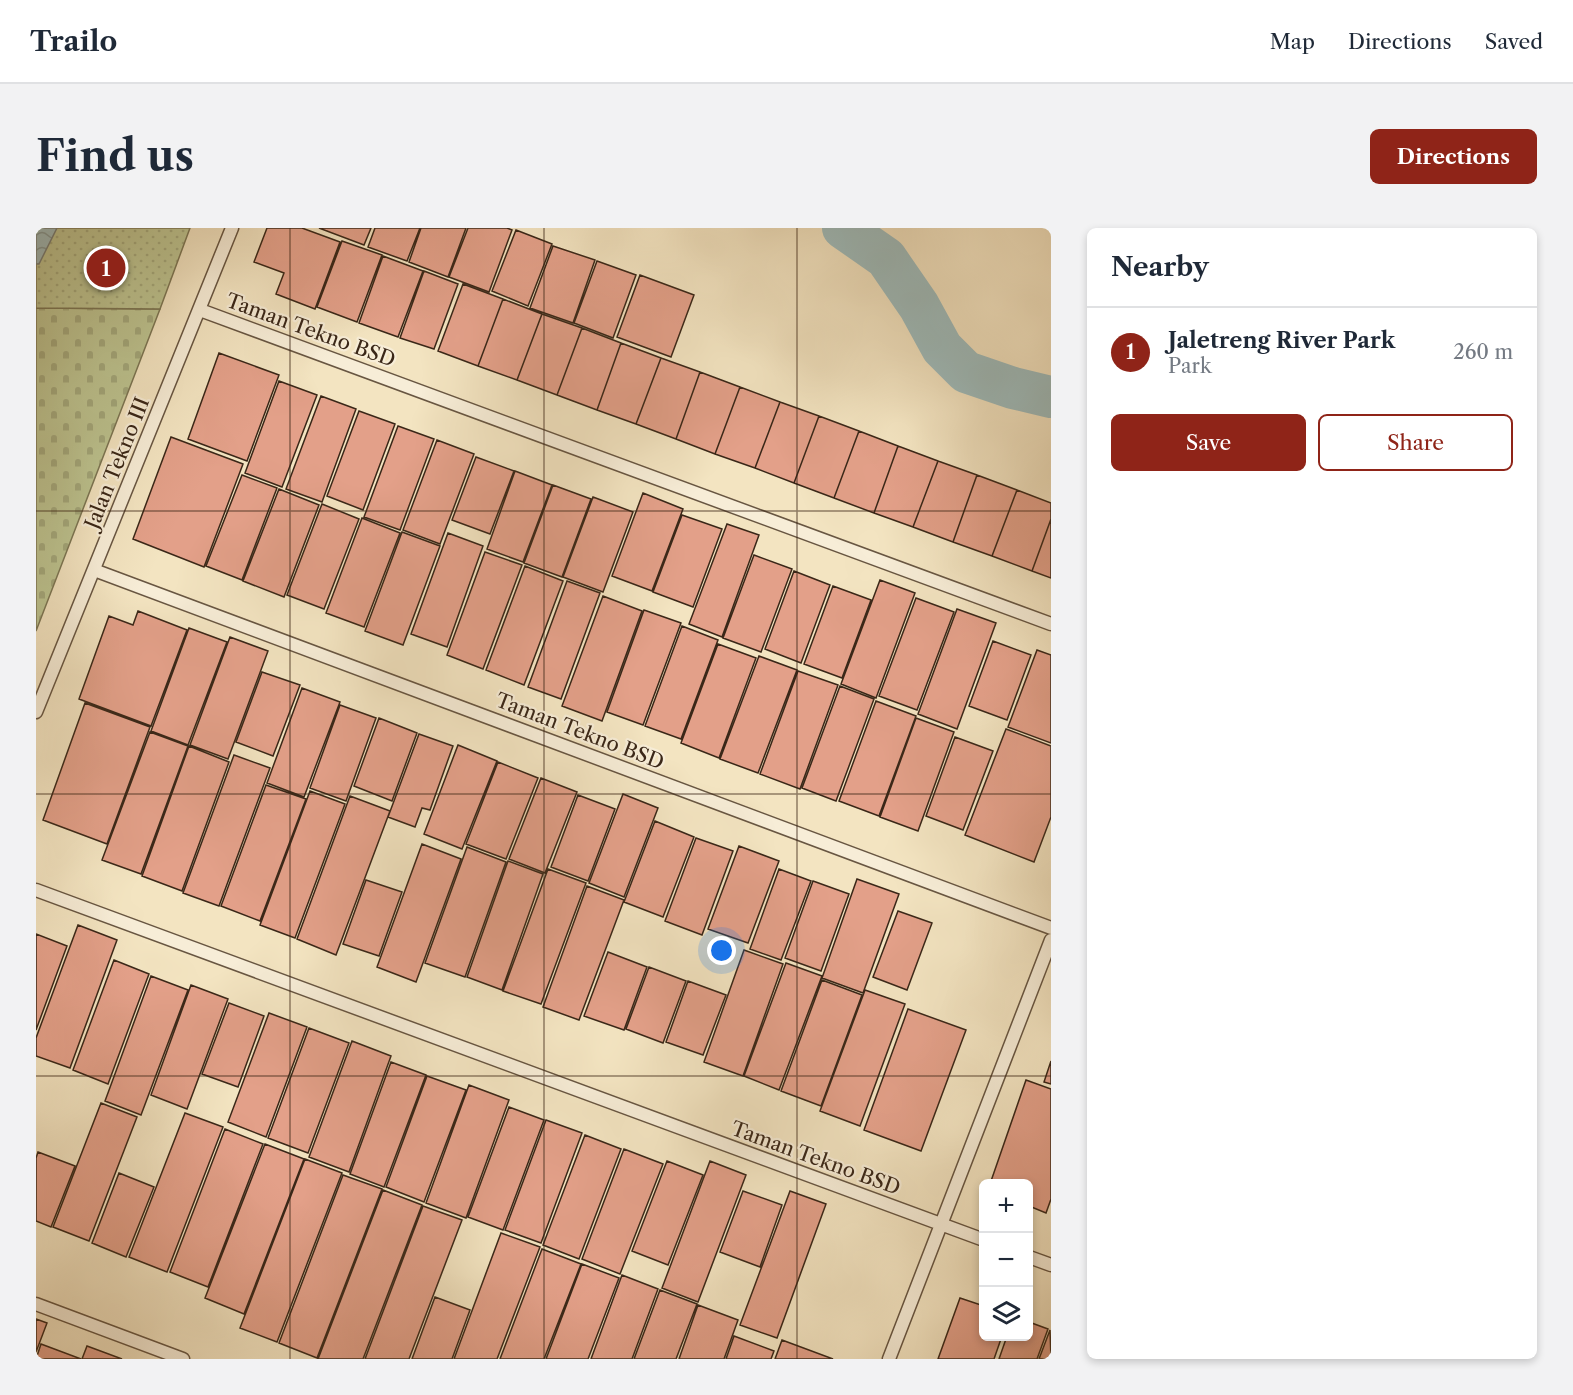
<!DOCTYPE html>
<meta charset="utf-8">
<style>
body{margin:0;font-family:"Libre Caslon Text",serif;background:#f2f2f3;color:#1f2937}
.controls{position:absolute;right:18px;bottom:18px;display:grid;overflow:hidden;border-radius:9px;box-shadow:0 3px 9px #0003}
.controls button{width:54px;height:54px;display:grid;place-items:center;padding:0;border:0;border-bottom:2px solid #e0e1e3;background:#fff;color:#1f2937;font:30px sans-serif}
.you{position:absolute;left:686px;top:723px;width:21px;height:21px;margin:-15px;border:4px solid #fff;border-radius:50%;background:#1a73e8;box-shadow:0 0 0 9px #1a73e833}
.badge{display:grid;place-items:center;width:39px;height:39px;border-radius:50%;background:#8f2418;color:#fff;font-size:20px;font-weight:700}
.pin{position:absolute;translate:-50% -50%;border:3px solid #fff;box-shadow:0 2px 6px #0006}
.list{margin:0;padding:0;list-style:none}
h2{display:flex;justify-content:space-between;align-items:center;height:78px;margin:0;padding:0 24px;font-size:26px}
h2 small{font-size:20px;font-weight:400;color:#747a83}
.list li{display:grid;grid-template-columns:39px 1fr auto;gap:18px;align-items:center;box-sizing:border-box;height:90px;padding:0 24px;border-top:2px solid #e0e1e3}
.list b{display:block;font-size:22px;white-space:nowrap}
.list p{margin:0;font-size:20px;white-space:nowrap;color:#747a83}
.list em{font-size:20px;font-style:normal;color:#747a83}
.actions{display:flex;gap:12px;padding:18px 24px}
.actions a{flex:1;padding:14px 0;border:2px solid #8f2418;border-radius:9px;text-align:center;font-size:21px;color:#8f2418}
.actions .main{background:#8f2418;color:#fff}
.icon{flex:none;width:33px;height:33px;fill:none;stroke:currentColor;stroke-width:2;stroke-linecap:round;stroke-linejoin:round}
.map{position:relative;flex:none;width:1015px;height:1131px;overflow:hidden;border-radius:9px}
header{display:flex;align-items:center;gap:36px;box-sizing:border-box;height:84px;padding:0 30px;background:#fff;border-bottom:2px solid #e0e1e3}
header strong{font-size:28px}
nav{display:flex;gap:33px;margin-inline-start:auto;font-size:21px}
.intro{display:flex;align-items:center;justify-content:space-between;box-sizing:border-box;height:144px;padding:0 36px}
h1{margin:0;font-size:42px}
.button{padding:15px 27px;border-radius:9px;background:#8f2418;color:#fff;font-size:21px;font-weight:700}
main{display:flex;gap:36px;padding:0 36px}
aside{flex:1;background:#fff;border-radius:9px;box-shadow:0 3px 9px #0003}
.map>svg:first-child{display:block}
</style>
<header>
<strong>Trailo</strong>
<nav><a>Map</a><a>Directions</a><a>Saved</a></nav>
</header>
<div class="intro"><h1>Find us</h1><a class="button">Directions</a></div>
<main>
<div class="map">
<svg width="1015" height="1131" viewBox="0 0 1015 1131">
<defs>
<pattern id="cemetery-stones" width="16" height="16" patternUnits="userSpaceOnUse" patternTransform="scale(1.5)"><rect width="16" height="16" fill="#bdc491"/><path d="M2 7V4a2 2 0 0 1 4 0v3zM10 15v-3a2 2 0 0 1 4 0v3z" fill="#a3a87c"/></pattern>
<pattern id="park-dots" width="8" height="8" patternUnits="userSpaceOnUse" patternTransform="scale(1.5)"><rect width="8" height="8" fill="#bdc491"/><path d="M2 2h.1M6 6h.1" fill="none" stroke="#a3a87c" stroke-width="1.8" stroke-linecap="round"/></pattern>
<pattern id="water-waves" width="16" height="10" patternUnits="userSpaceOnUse" patternTransform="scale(1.5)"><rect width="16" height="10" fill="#9fbcbc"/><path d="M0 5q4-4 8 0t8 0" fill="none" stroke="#839998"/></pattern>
</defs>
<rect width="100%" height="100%" fill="#f3e4c1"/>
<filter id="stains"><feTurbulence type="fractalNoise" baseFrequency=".00333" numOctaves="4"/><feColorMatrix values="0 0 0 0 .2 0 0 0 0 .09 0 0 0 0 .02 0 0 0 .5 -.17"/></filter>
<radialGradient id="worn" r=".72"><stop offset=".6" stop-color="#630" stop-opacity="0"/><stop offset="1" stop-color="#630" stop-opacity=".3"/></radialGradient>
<path fill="url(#cemetery-stones)" stroke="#7c7654" stroke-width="1.5" d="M0,80L124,81L0,403Z"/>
<path fill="url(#park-dots)" stroke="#7c7654" stroke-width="1.5" d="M0,0H154L124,81L0,80Z"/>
<path fill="url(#water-waves)" stroke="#77807a" stroke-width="1.5" d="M0,0H21L3,36H0Z"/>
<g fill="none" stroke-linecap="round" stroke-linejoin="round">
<path stroke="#9fbcbc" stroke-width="42" d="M807,0L850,30L883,78L906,120L930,144L977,160L1015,169"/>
</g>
<path fill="#e3a089" stroke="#3a2718" stroke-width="1.5" d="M231,0H266L304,14L279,81L240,66L248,45L218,34Z
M283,0H335L328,17Z
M339,0H384L371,33L332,19Z
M385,0H430L412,49L373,34Z
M432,0H471L476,2L453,64L413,49Z
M480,2L516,16L492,78L456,63Z
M306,13L346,27L321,94L281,79Z
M517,18L559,32L537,95L494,80Z
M347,28L387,43L362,109L323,95Z
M561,33L600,47L577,110L538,95Z
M388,43L422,56L398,121L364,110Z
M604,47L658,67L635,129L581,109Z
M427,56L467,71L442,138L402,123Z
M467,71L506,86L481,152L442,138Z
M506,86L546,100L521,167L481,152Z
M546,100L585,115L561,182L521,167Z
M585,115L625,130L600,196L561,182Z
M183,125L243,147L211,233L152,211Z
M625,130L664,144L640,211L600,196Z
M664,144L704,159L679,226L640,211Z
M243,153L281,167L246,259L209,245Z
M704,159L744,174L719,240L679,226Z
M285,168L320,181L286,274L250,261Z
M744,174L783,188L758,255L719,240Z
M323,183L359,196L327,282L291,268Z
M783,188L823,203L798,270L758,255Z
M362,198L398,211L364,302L328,289Z
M823,203L862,218L838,285L798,270Z
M135,209L207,236L168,339L97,311Z
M401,212L438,226L404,316L367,302Z
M862,218L902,233L877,299L838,285Z
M440,229L478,243L454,306L416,292Z
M902,233L941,247L917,314L877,299Z
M479,243L516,257L487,334L451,321Z
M206,247L241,260L206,352L170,338Z
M941,247L981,262L956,328L917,314Z
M517,257L555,271L526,349L488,335Z
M243,261L283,277L248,369L207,353Z
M981,262L1015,275V291L996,343L956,328Z
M607,265L647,281L616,363L576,348Z
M557,269L597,284L567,364L527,349Z
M286,276L323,291L288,381L251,367Z
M646,287L686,301L657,379L617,364Z
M326,290L364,305L328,399L290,385Z
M1015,291V350L996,343Z
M691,296L723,307L686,409L653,396Z
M366,304L404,318L367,417L329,403Z
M412,305L447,318L411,419L375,406Z
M449,324L486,337L447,441L411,427Z
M718,327L756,341L725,424L687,410Z
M489,338L527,353L488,457L450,442Z
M758,343L794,357L765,435L729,421Z
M844,352L879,365L840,470L805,456Z
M531,353L564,365L525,471L492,459Z
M797,358L835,372L806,450L768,436Z
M567,368L606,383L566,493L526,478Z
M880,370L918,384L881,482L843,468Z
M921,381L960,395L921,501L882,486Z
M608,382L645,395L607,497L571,484Z
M102,383L151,402L115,498L43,471L73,388L97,397Z
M646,398L682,412L645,511L609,498Z
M153,400L191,414L152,517L115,503Z
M194,409L232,423L192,531L154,517Z
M957,413L995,427L971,492L933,478Z
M682,416L720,430L683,530L645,515Z
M1001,422L1015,427V515L972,499Z
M723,428L761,442L722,545L684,531Z
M762,443L802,457L764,561L724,546Z
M226,444L264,457L237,528L200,514Z
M804,458L838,471L800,573L766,560Z
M266,460L304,474L268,569L231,555Z
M840,473L880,488L843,588L803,573Z
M49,475L114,499L71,616L7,592Z
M304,477L340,490L310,573L274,560Z
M343,490L381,505L356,573L318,558Z
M880,490L918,504L882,603L844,589Z
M970,501L1015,518V589L998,634L929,607Z
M114,504L152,518L105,646L66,632Z
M383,506L417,518L394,582L386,580L379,599L352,589Z
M919,509L957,523L927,602L890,588Z
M422,517L461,533L426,621L388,606Z
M153,518L193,534L146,663L106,648Z
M198,527L234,540L183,678L147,665Z
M462,534L502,550L470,631L430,616Z
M505,550L541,564L509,645L473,631Z
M230,557L270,571L224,693L185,678Z
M274,563L309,576L259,710L224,697Z
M587,566L622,580L588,669L553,655Z
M542,567L579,581L552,653L515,639Z
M314,568L354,583L300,727L261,711Z
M619,593L658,609L627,689L588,674Z
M660,610L697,623L666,707L629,693Z
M386,616L425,631L380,754L341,739Z
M703,618L743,633L712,715L672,701Z
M431,619L470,634L429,749L389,735Z
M472,633L507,646L466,762L431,749Z
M512,641L550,655L505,776L467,763Z
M743,641L775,653L745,732L714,721Z
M821,651L863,666L827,765L786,750Z
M330,652L366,664L343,728L307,716Z
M777,653L813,666L785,743L749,730Z
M551,658L588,672L543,792L507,779Z
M862,683L896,695L871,762L837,749Z
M42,697L81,712L34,840L0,828V810Z
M0,706L31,718L0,802Z
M708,722L747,736L707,848L668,834Z
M572,724L611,739L588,802L548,788Z
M78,732L113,746L72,856L37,842Z
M750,735L786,748L743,862L708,848Z
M613,739L650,753L627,815L590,801Z
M115,748L152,762L105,887L69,873Z
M786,752L826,767L785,878L745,863Z
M652,753L690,767L667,827L630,814Z
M155,757L192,771L151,881L115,867Z
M829,762L869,776L824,898L784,883Z
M193,775L228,788L202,859L166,846Z
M872,781L930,802L885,923L828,902Z
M233,785L271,799L230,909L192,894Z
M273,800L313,815L272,925L232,910Z
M316,813L355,828L313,944L273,929Z
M1015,833V856L1008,854Z
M355,834L390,847L348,959L314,946Z
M391,848L430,862L388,974L350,959Z
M990,852L1015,861V971L1010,985L993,978V956H954Z
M433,857L473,872L430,990L390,975Z
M65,875L101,889L53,1013L17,999Z
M473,879L508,892L467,1002L432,989Z
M149,885L187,899L131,1044L93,1029Z
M510,892L546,905L505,1015L469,1002Z
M189,901L227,916L172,1059L134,1044Z
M549,907L585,921L543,1031L507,1017Z
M229,916L268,931L208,1086L169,1070Z
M588,921L627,936L584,1046L546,1031Z
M2,924L39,938L15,999L0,993V930Z
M269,931L306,945L241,1114L204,1100Z
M631,933L667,947L632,1037L596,1023Z
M674,933L710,947L662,1074L626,1060Z
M83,945L118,959L90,1029L56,1015Z
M307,947L346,961L281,1130L243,1115Z
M347,962L386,977L327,1131H282Z
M707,963L746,977L724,1039L684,1024Z
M754,963L790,976L741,1110L704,1097Z
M387,978L426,992L373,1131H329Z
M465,1005L504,1019L461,1131H418Z
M506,1021L545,1036L508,1131H464Z
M546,1036L583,1050L552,1131H510Z
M586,1047L622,1061L596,1131H555Z
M624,1062L661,1076L640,1131H598Z
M399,1069L434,1082L416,1131H376Z
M924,1070L948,1078V1108H966L958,1131H902Z
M662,1077L702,1092L688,1131H643Z
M0,1091L11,1095L0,1124Z
M993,1094L1012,1101L1001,1131H963L971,1108H993Z
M1014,1102L1015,1131H1003Z
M698,1108L738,1123L735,1131H690Z
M746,1112L797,1131H739Z
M5,1116L45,1131H0Z
M51,1118L86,1131H46Z"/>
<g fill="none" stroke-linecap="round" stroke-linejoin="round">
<g stroke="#685642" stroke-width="15">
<path id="lane" d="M164,82L1015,396
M58,342L1015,700
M0,484L196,0
M0,662L948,1012
M993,1029L1015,1037
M0,1076L147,1131
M853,1131L1015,712"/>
</g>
<use href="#lane" stroke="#f7edd7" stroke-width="12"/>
</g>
<path fill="none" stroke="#3a2718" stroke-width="1.5" stroke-opacity="0.55" d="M254,0V1131M508,0V1131M761,0V1131M0,283H1015M0,566H1015M0,848H1015"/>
<g text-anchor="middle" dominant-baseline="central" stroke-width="4.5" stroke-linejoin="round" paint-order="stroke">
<g font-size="20" fill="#3a2718" stroke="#f7edd7">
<text transform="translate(275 102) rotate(20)">Taman Tekno BSD</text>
<text transform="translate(81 235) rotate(-68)">Jalan Tekno III</text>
<text transform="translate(544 503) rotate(21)">Taman Tekno BSD</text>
<text transform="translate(780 930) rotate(20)">Taman Tekno BSD</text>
</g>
</g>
<rect width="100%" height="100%" filter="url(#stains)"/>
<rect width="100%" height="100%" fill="url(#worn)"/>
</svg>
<div class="controls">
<button>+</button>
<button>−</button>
<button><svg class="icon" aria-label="layers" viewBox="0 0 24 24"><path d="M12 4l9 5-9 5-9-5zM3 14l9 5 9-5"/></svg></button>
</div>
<div class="you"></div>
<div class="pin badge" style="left:70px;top:40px">1</div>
</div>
<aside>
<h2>Nearby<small></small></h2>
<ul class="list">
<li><span class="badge">1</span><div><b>Jaletreng River Park</b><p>Park</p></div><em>260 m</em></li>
</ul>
<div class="actions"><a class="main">Save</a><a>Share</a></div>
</aside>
</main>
